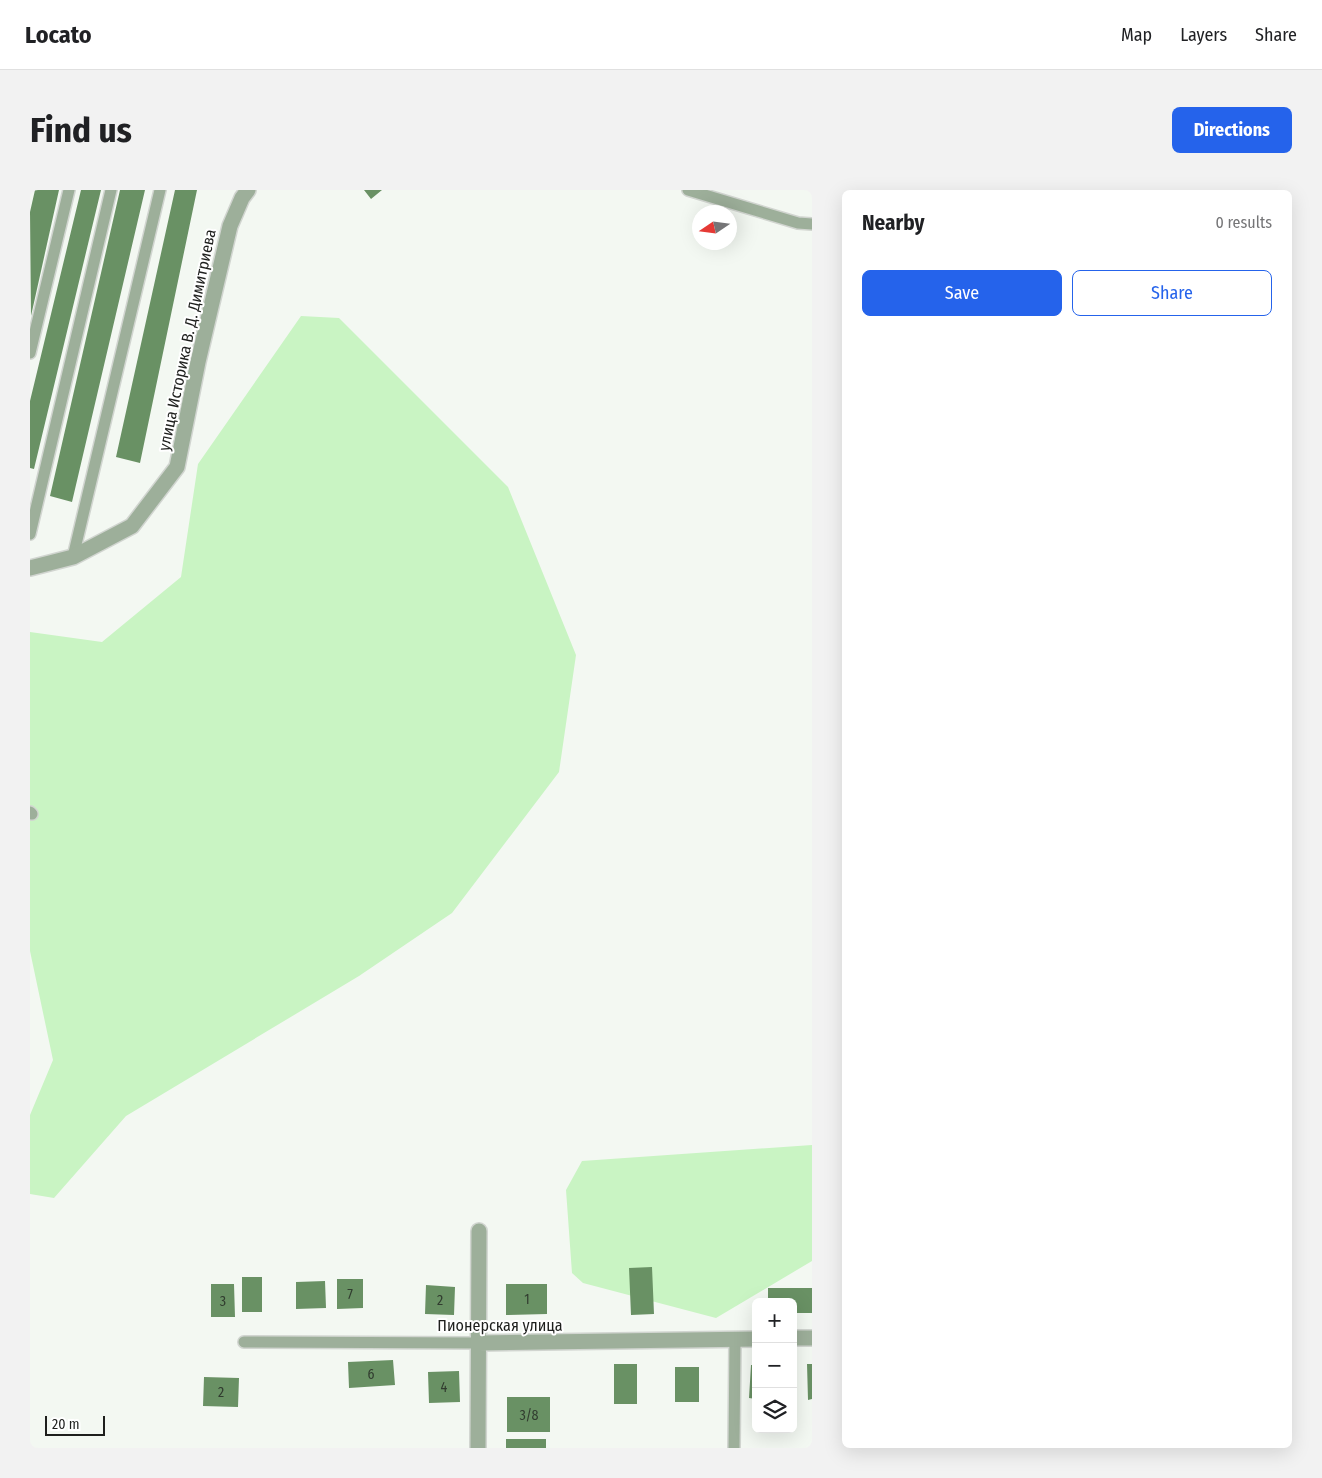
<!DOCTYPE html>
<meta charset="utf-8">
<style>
body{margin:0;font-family:"Fira Sans Condensed",sans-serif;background:#f2f2f2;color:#202124}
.controls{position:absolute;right:15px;bottom:15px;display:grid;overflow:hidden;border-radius:8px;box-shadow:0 5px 20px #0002}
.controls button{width:45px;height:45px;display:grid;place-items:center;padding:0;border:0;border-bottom:1px solid #e0e0e0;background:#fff;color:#202124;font:25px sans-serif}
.compass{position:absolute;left:662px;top:15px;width:45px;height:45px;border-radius:50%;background:#fff;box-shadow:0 5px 20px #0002;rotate:257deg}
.scale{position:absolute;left:15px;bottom:12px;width:60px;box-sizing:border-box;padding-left:5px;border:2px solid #1e1f1d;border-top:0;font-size:14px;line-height:18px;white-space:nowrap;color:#1e1f1d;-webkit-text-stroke:4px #fff;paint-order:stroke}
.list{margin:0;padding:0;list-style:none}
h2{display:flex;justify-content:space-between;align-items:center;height:65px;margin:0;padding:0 20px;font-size:21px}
h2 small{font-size:16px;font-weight:400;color:#757577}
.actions{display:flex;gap:10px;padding:15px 20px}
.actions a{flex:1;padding:11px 0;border:1px solid #2563eb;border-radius:8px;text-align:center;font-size:18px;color:#2563eb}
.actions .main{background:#2563eb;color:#fff}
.icon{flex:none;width:28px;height:28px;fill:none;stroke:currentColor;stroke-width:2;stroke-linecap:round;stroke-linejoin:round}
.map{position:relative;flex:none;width:782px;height:1258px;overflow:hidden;border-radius:8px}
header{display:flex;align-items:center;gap:30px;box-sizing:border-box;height:70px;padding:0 25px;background:#fff;border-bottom:1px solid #e0e0e0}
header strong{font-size:24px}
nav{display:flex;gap:28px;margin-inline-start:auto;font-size:18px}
.intro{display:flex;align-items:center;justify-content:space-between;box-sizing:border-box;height:120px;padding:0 30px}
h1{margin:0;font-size:35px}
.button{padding:12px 22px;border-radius:8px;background:#2563eb;color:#fff;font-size:18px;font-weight:700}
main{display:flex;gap:30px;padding:0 30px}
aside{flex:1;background:#fff;border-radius:8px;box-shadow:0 5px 20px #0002}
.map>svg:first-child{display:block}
</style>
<header>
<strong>Locato</strong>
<nav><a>Map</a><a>Layers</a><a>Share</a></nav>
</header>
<div class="intro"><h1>Find us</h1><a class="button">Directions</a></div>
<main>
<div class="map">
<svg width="782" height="1258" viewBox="0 0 782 1258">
<rect width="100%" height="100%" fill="#f3f8f2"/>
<path fill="#c9f4c3" d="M271,126L309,128L478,297L546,465L529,582L422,723L329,786L96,926L24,1008L0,1004V925L23,870L0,761V442L72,452L151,387L168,274Z
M782,955V1071L686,1128L553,1093L542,1083L536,1000L552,971Z"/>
<path fill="#699164" d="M5,0H29L1,126L0,22Z
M51,0H71L4,279L0,278V211Z
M90,0H115L42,312L20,306Z
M145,0H167L110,273L86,267Z
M334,0H352L341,9Z
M622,1077L624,1124L601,1125L599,1078Z
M212,1087H232V1122H212Z
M307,1089H333V1118L307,1119Z
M295,1091L296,1118L266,1119V1092Z
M181,1094H204L205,1127H181Z
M476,1094H517V1124L476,1125Z
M396,1095L425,1097L424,1125L395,1124Z
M738,1098H782V1123H763V1112H738Z
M363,1170L365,1195L319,1198L318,1172Z
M584,1174H607V1214H584Z
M777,1174H782V1209L778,1210Z
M721,1175H726V1209L719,1208Z
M645,1177H669V1212H645Z
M429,1181L430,1212L399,1213L398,1182Z
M174,1187L209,1188L208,1217L173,1216Z
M477,1207H520V1242H477Z
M476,1249H516V1258H476Z"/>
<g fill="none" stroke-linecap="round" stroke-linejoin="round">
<g stroke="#d1d5d0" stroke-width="14">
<path id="lane" d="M658,0L768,33L782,34
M0,163L39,0
M0,344L81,0
M43,367L130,0
M0,622L2,624
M214,1152L449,1153
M704,1258L705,1149"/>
</g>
<g stroke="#d1d5d0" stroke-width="18">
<path id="street" d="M0,378L43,367L102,336L147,277L168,172L200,36L212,8L218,0
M763,1148H782
M449,1153L726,1149
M448,1258L449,1041"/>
</g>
<use href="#lane" stroke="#9daf9a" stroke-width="11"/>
<use href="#street" stroke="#9daf9a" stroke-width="15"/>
</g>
<g text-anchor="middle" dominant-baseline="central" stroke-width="4" stroke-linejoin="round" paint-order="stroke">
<g font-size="14" fill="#313c2f">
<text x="320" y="1104">7</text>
<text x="497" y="1109">1</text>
<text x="410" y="1110">2</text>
<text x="193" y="1111">3</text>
<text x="341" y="1184">6</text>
<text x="414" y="1197">4</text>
<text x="191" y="1202">2</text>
<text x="499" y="1225">3/8</text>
</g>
<g font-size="16" fill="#1e1f1d" stroke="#fff">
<text transform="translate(157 150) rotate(-78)">улица Историка В. Д. Димитриева</text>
<text x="470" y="1135">Пионерская улица</text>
</g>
</g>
</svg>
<div class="controls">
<button>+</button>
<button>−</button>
<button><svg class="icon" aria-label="layers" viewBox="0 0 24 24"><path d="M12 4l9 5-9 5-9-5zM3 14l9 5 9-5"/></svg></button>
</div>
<svg class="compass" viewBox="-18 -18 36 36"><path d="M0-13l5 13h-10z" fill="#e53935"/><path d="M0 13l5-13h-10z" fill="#757577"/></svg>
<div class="scale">20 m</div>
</div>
<aside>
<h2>Nearby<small>0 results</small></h2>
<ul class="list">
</ul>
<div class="actions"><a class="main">Save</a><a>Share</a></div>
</aside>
</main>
